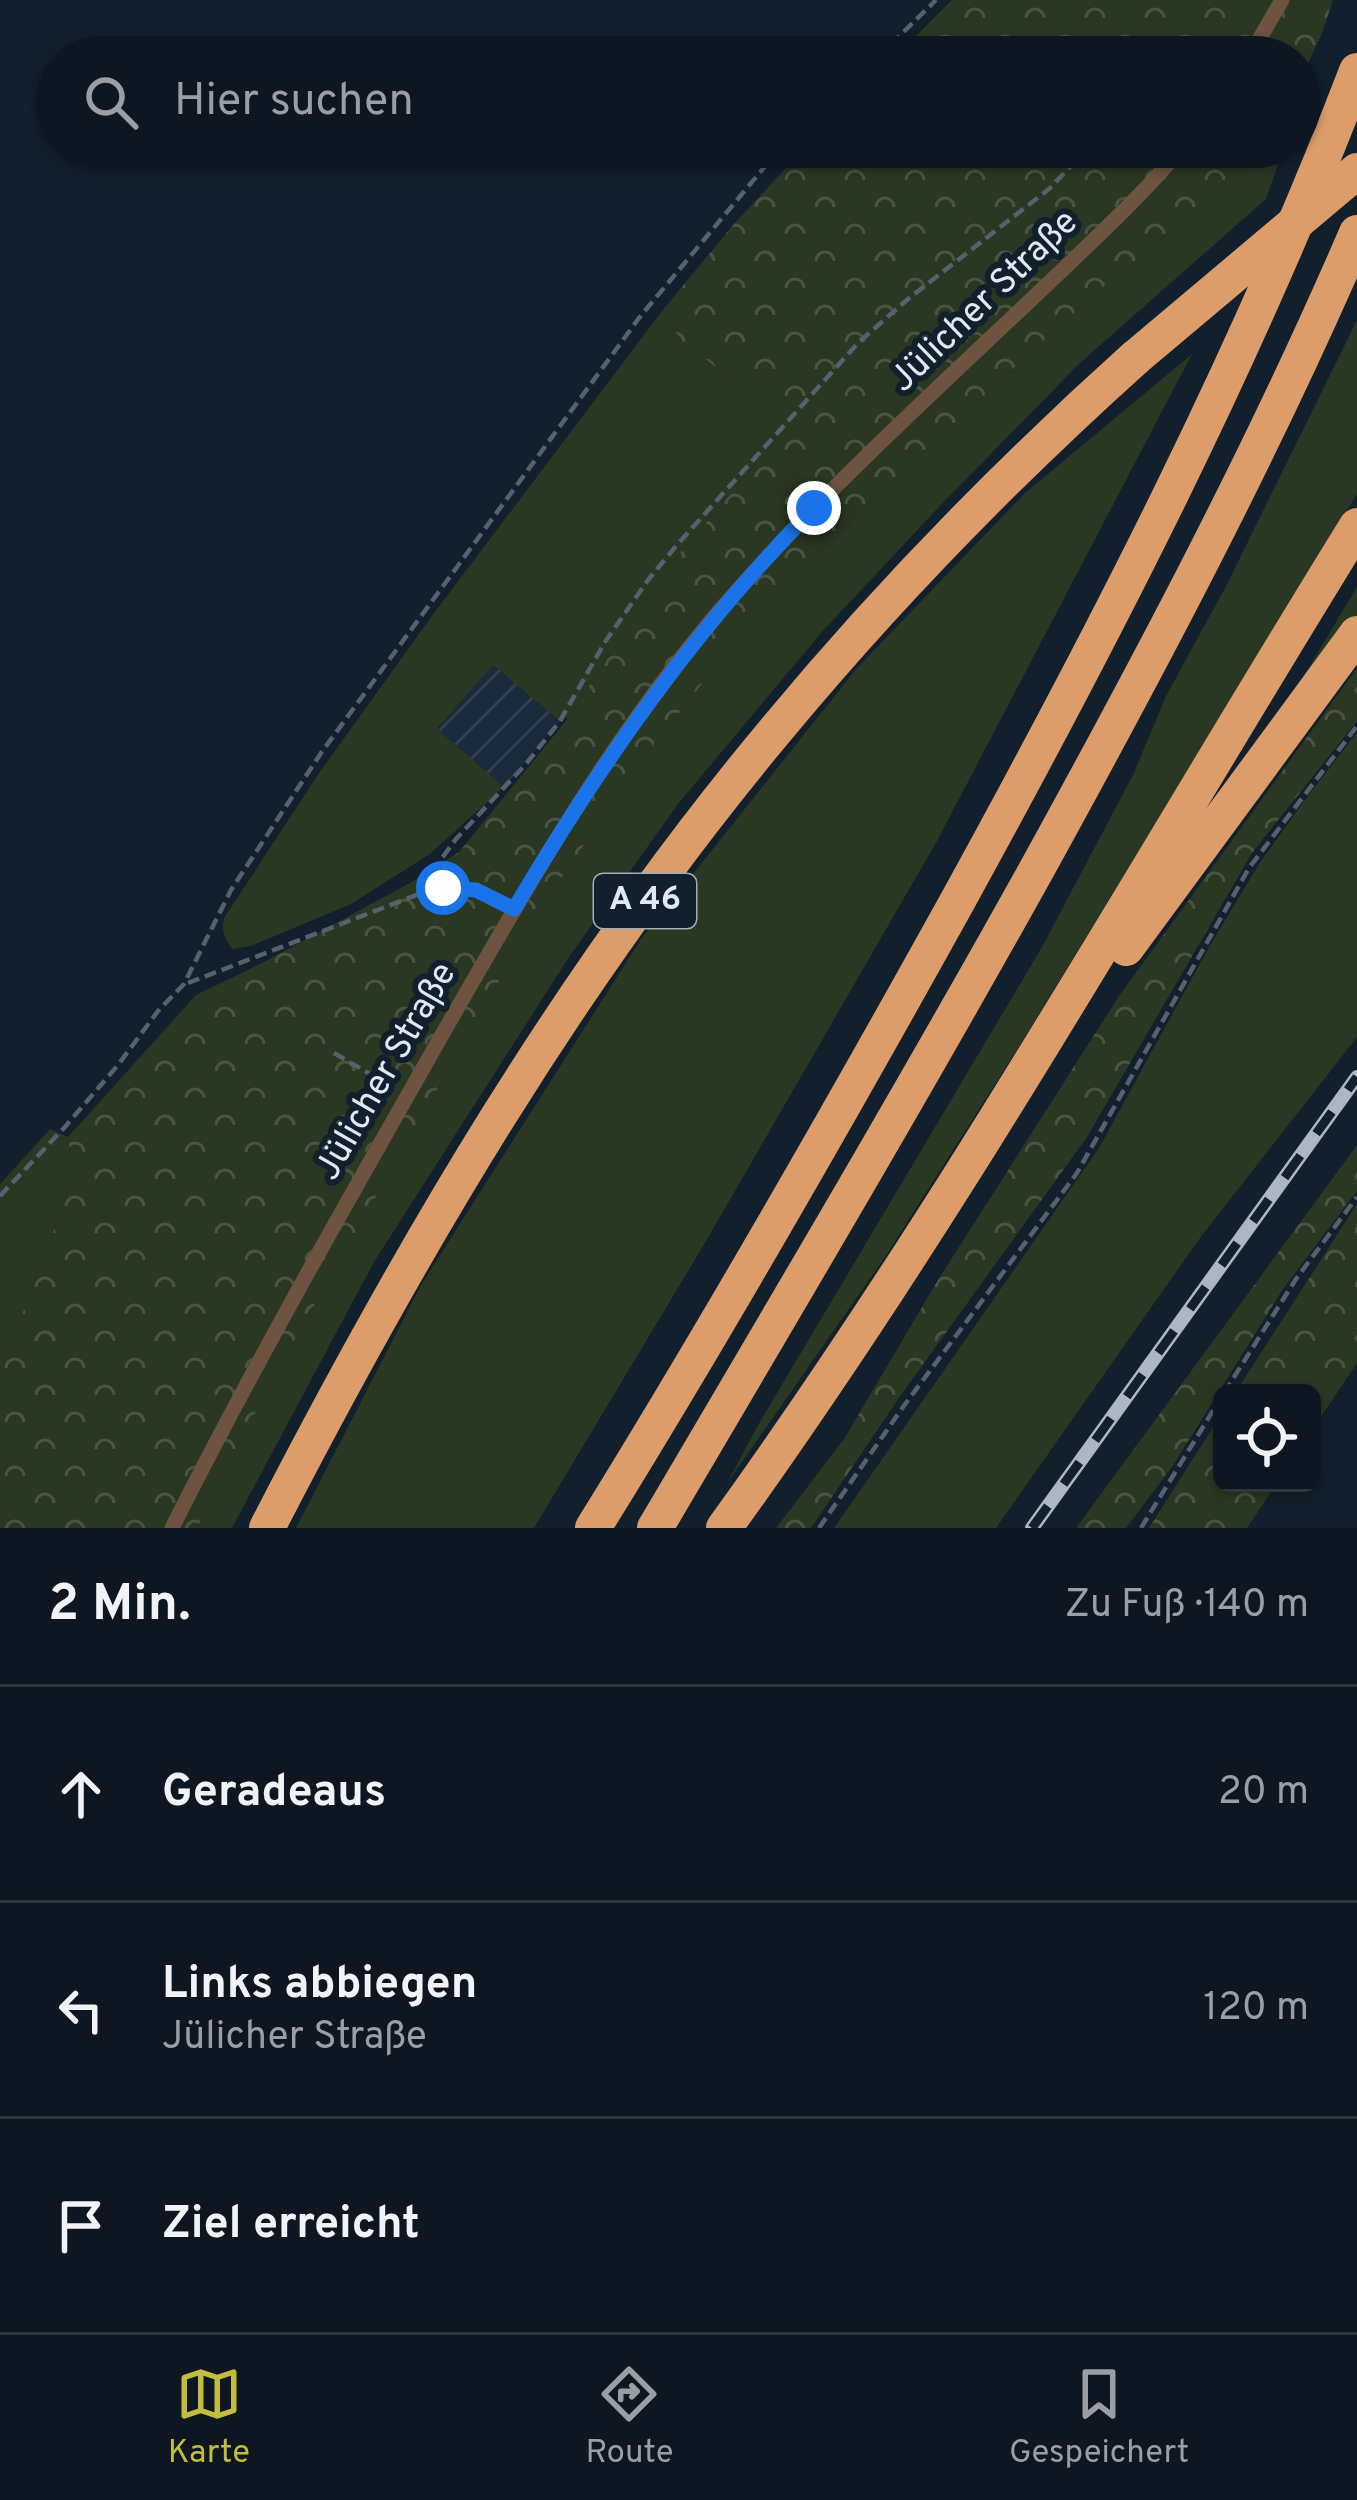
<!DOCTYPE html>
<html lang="de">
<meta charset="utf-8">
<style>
body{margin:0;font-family:Overpass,sans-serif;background:#17202a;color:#f1f3f6}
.controls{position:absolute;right:36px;bottom:36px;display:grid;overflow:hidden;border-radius:18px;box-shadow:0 3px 9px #0004}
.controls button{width:108px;height:108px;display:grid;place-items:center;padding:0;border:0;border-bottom:3px solid #2e363f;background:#0e1721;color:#f1f3f6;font:60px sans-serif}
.stop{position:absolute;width:36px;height:36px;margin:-27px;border:9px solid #1a73e8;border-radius:50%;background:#fff}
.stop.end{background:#1a73e8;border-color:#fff;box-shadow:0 3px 12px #0008}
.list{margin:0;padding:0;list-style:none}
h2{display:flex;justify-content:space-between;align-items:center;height:156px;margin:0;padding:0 48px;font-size:51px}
h2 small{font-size:39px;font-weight:400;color:#9b9fa5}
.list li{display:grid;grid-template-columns:78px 1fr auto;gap:36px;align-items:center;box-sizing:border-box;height:216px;padding:0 48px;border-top:3px solid #2e363f}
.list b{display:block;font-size:45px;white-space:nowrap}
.list p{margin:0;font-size:39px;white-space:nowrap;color:#9b9fa5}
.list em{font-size:39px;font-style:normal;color:#9b9fa5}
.icon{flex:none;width:66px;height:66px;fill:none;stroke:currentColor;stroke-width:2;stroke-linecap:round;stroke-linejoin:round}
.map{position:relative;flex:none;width:1357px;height:1528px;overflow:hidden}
.search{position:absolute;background:#0e1721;box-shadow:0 3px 9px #0004;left:36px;right:36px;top:36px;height:132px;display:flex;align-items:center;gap:30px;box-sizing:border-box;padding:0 42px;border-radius:66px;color:#9b9fa5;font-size:45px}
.sheet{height:804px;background:#0e1721}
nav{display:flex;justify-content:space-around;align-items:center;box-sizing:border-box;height:168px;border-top:3px solid #2e363f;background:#0e1721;font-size:33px;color:#9b9fa5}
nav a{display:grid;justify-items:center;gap:6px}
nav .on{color:#c3bd3e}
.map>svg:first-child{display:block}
</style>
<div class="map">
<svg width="1357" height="1528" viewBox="0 0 1357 1528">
<defs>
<pattern id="industrial-furrows" width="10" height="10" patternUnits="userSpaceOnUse" patternTransform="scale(3)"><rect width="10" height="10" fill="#182a3c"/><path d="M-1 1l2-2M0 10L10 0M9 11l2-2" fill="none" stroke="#2e3f4f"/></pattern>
<pattern id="forest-crowns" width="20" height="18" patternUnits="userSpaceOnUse" patternTransform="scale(3)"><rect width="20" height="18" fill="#2a3723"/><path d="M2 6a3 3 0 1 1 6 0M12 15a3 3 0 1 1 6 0" fill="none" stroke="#495443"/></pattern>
</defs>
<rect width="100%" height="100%" fill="#121f2c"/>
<path fill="url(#industrial-furrows)" d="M493,664L560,721L504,787L437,730Z"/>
<path fill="#2a3723" d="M1258,147H1284L1266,199L1080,363L938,508L821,633L678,804L569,957L374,1262L232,1528H197L274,1376L539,911L640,762L744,631L883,489L1091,297L1179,225Z
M662,311L681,340L791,424L663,573L569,717L560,721L493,665L437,729L504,787L430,854L351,904L251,946L232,949C225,938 221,931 224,918L319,773L434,613Z
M1357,320V494L1017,1050L883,1260L726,1485L758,1425L1042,947L1133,775L1166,696L1226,586Z
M1192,354L937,841L709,1236L534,1528H296L421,1285L641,939L857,668L1025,493Z
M1357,587V617L1276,722Z
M1357,732V1037L1200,1238L996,1528H834L1099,1148L1209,947L1259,864L1304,801Z
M50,1129L68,1137L73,1179L0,1373V1184Z"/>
<path fill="url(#forest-crowns)" d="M952,0H1333L1322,33L1300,81V57H895Z
M805,147H1258L1179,225L1091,297L883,489L744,631L640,762L539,911L274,1376L197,1528H0V1373L73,1179L68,1137L196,995L264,962L410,883L459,852L569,717L663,573L790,425L681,340L662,311L734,224Z
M1357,668V721L1252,853L1087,1137L901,1395L811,1528H776L844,1439L938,1280L1119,996Z
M1357,1145V1191L1283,1289L1172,1467L1126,1528H1076Z
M1357,1204V1363L1312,1430V1393H1235Z
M1222,1413V1483H1277L1247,1528H1149Z"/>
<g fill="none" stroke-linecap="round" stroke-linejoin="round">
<path stroke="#56616d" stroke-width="4.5" stroke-dasharray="12 6" stroke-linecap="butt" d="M878,57L936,0
M1147,57C1178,37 1191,38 1221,57
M443,888L434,877L442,858L456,839L526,764L560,721L605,642L648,580L676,546L858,343L908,299L1049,189L1089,147
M188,983L432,889L466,888L499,900
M334,1053L387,1084
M0,1196L64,1128L118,1065L158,1011L184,984L231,890L321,753L639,318L781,147
M1224,1393L1296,1279L1357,1197
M819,1528L903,1407L1077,1173L1249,868L1357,726
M1141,1528L1222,1396"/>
<path stroke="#6d5340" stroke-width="15" d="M1249,57L1282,0
M172,1528C255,1363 347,1202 438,1042C521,897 602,752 709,623C809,505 924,401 1036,295C1086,247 1138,200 1183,147"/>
<path stroke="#dc9d6a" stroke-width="36" d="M1126,948L1357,634
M267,1528C411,1248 572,974 775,731C885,598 1007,473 1135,358
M593,1528C720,1323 840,1113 957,902C1105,633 1247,358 1357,71
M655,1528C784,1309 914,1090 1038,867C1152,660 1263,451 1357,233
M724,1528C956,1207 1149,862 1357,526"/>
<g stroke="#adb7c1" stroke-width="14">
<path id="rail" d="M1032,1528L1357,1077"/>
</g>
<use href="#rail" stroke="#121f2c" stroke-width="9" stroke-dasharray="27" stroke-linecap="butt"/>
<path stroke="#dc9d6a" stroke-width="36" d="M1135,358L1357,171"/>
</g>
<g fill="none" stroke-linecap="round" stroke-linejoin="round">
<path stroke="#1a73e8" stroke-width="15" d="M443,888L476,890L514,909C600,764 695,628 814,508"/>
</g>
<g text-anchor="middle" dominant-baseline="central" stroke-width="12" stroke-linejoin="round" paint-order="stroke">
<rect fill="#121f2c" stroke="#a2acb7" stroke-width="3" x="594" y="874" width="102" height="54" rx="9"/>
<g font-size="33" font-weight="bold" fill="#e0e9f3">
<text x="645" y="901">A 46</text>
</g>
<g font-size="36" fill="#e0e9f3" stroke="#121f2c">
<text transform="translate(985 302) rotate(-44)">Jülicher Straße</text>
<text transform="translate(387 1072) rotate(-60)">Jülicher Straße</text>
</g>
</g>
</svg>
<div class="controls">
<button><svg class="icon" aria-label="locate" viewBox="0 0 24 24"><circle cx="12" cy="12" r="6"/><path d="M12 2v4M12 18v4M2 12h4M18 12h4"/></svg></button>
</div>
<div class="stop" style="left:443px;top:888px"></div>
<div class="stop end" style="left:814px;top:508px"></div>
<div class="search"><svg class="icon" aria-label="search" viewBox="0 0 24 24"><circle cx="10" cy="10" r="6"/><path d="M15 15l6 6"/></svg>Hier suchen</div>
</div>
<section class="sheet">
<h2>2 Min.<small>Zu Fuß · 140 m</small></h2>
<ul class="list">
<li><svg class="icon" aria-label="ahead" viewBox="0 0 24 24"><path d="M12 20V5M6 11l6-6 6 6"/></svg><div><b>Geradeaus</b></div><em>20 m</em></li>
<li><svg class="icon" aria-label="left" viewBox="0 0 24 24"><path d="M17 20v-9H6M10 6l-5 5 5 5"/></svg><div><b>Links abbiegen</b><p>Jülicher Straße</p></div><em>120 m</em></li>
<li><svg class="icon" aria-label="arrive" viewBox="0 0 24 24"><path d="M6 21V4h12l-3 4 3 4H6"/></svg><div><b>Ziel erreicht</b></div></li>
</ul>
</section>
<nav>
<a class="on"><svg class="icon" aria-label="map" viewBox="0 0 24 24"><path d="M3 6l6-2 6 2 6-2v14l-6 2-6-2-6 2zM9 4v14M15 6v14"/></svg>Karte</a>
<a><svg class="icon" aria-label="directions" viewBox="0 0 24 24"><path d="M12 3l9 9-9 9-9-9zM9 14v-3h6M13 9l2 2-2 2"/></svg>Route</a>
<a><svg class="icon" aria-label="saved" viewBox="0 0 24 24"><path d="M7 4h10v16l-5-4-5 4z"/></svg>Gespeichert</a>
</nav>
